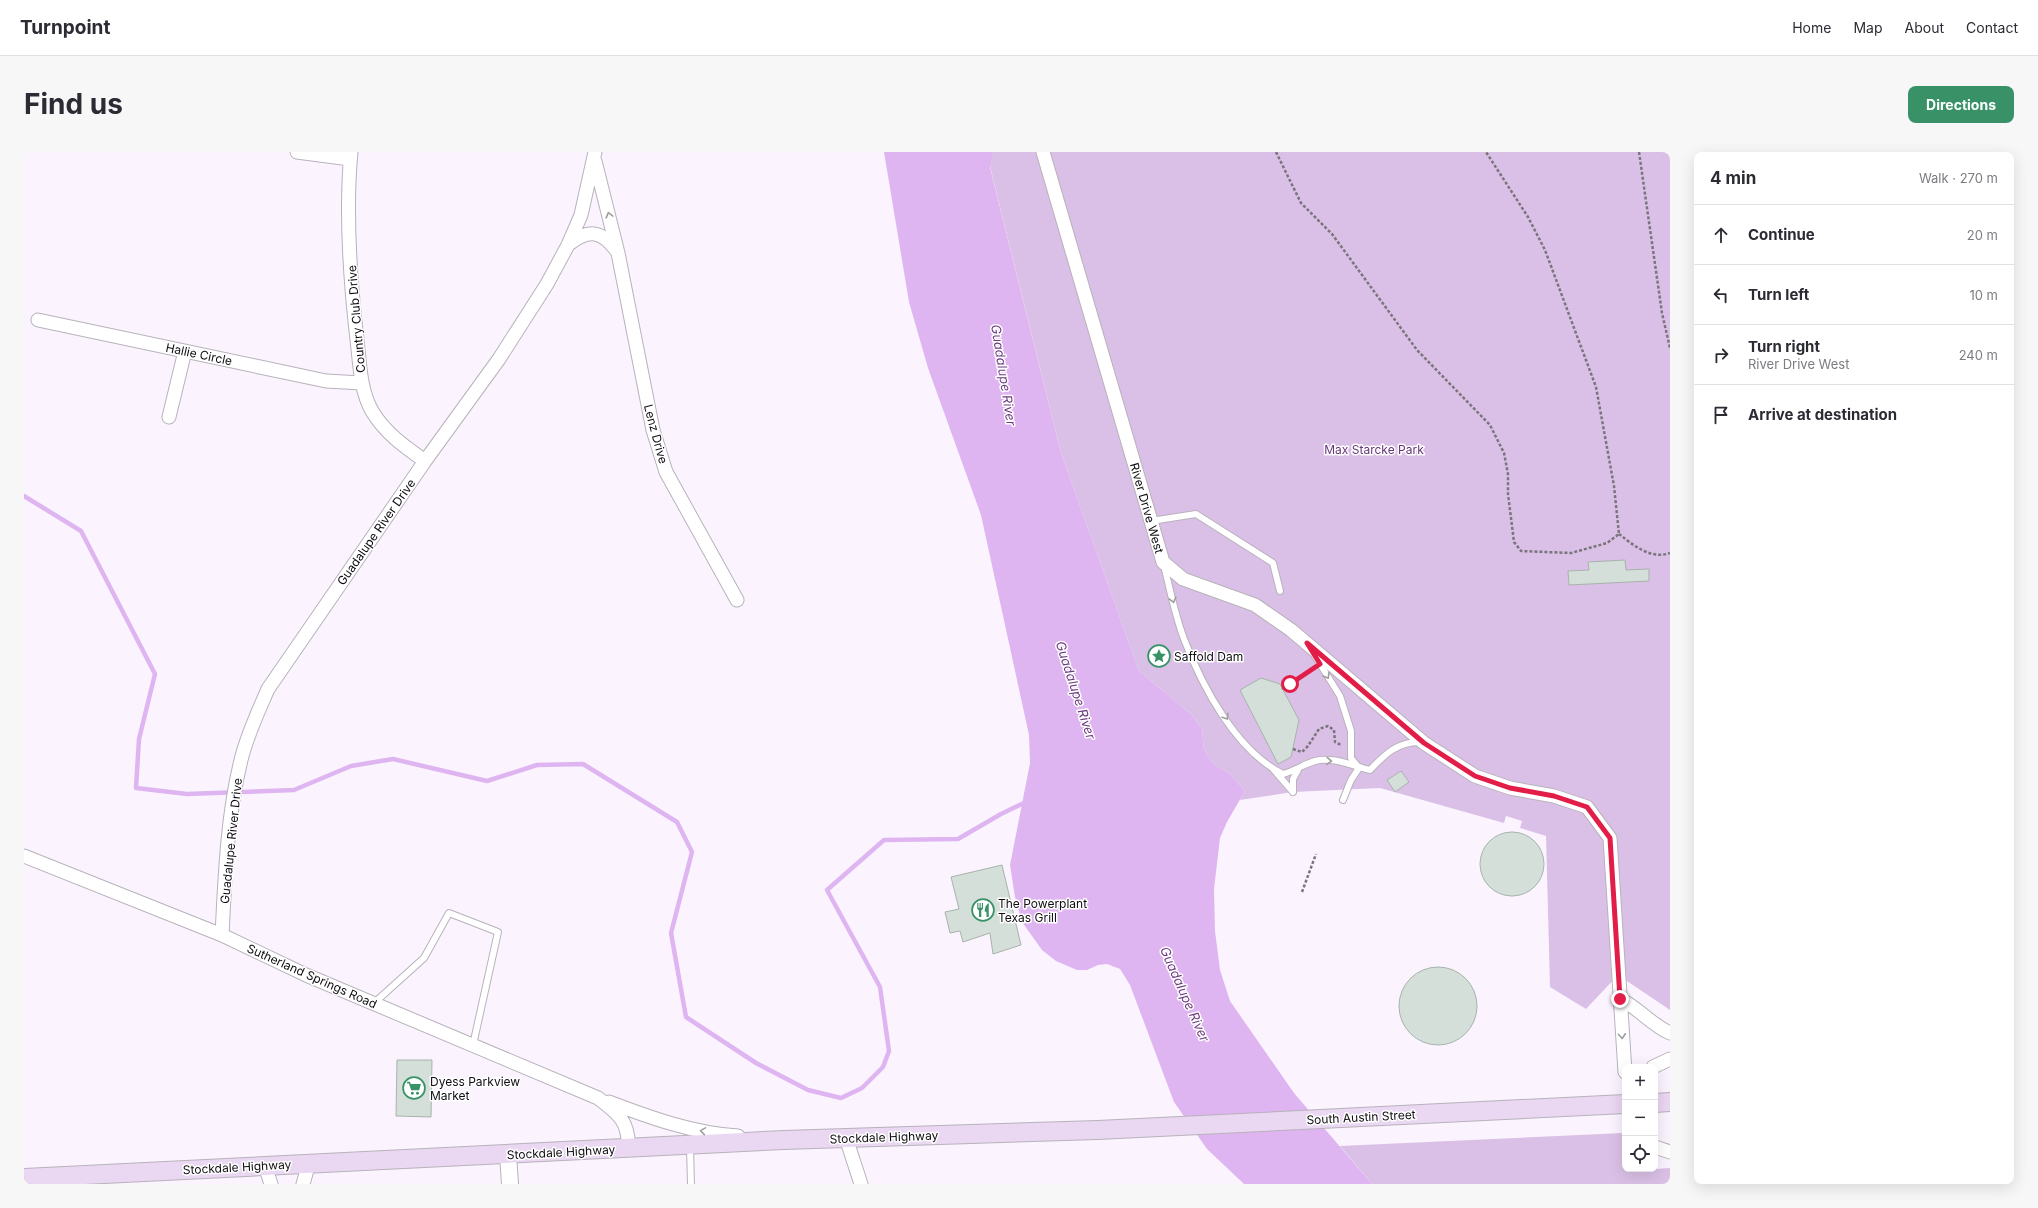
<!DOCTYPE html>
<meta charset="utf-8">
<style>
body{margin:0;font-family:Inter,sans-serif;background:#f7f7f7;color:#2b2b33}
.controls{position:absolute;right:12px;bottom:12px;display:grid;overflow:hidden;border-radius:8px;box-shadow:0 4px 16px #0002}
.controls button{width:36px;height:36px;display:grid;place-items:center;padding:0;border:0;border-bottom:1px solid #e1e1e2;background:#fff;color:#2b2b33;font:20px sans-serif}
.stop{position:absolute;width:12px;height:12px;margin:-9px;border:3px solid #e11d48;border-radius:50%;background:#fff}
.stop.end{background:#e11d48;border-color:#fff;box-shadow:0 1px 4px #0008}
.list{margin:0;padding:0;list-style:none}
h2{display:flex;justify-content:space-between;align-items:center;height:52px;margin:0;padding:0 16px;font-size:17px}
h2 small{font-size:13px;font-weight:400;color:#7c7c81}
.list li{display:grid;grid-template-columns:26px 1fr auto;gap:12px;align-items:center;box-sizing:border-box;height:60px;padding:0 16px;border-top:1px solid #e1e1e2}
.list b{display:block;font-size:15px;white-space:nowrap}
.list p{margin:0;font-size:13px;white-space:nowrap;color:#7c7c81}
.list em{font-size:13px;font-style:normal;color:#7c7c81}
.icon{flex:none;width:22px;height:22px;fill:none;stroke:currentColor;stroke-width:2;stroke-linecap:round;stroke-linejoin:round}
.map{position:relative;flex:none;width:1646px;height:1032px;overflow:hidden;border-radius:8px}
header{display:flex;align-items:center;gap:24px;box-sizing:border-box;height:56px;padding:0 20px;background:#fff;border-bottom:1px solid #e1e1e2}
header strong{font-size:19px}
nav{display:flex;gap:22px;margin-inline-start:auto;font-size:14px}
.intro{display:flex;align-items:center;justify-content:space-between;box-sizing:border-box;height:96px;padding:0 24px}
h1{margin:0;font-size:28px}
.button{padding:10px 18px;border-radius:8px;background:#399267;color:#fff;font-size:14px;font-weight:700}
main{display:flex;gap:24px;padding:0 24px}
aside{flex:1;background:#fff;border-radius:8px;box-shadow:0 4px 16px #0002}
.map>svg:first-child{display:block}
</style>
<header>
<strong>Turnpoint</strong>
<nav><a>Home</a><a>Map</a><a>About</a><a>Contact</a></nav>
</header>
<div class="intro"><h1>Find us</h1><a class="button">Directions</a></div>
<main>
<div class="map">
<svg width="1646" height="1032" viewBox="0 0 1646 1032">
<rect width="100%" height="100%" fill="#fbf4ff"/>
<path fill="#dac0e6" d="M970,0H1646V858L1594,823L1562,857L1526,835L1522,684L1496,676L1498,669L1482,664L1480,671L1356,636L1269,640L1216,648L1221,639L1205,621L1192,614L1185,606L1180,597L1178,577L1167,562L1115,519L1037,301L966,14Z
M1599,981L1601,1019L1646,1016V1032H1348L1316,994Z"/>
<path fill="#deb5f0" d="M860,0H970L966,15L1037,301L1115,519L1167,562L1178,577L1180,597L1185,606L1192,614L1205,621L1221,639L1203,670L1196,686L1190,737L1191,779L1196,818L1206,849L1270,941L1348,1032H1220L1183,997L1150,950L1106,833L1096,817L1083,812L1074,813L1063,818H1053L1032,809L1018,798L998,770L991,745L986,713L1006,611L1005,583L957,363L904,216L885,150Z"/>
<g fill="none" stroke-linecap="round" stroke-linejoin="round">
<path stroke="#deb5f0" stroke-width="4.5" d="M0,344L57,379L131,522L115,587L112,636L163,642L270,638L327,614L369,607L463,629L513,613L559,612L653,670L668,700L647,781L662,865L732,911L784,938L817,946L838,936L859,915L865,899L856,835L803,738L860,688L934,687L977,662L1002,650"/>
</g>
<path fill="#d3dfd8" stroke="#a8b3ac" d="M1601,408L1602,418L1625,417V429L1545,433L1544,419L1565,418L1564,410Z
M1237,526L1256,532L1275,568L1267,605L1254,612L1216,538Z
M1377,619L1385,630L1371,640L1363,628Z
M1456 712a32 32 0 1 1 64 0a32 32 0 1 1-64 0Z
M978,713L997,793L969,802L966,781L939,790L936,779L926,781L921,760L935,757L927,725Z
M1375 854a39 39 0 1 1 78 0a39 39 0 1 1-78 0Z
M373,908H408L407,965L372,964Z"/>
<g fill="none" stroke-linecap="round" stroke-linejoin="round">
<g stroke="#b8b2bb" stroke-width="8">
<path id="service" d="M1127,369L1172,362L1249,411L1256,439
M1140,413C1146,438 1151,463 1160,487C1178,534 1212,599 1259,622C1271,619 1280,612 1291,609C1308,604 1329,614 1346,618C1360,603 1374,589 1397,590
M1291,504L1316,544L1327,579V606L1335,616L1327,628L1319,648
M1250,618L1269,640
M1269,640V627L1274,618
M349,852L400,806L425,761L474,780L449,893
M666,995L667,1032"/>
</g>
<g stroke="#b8b2bb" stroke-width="15">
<path id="minor" d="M273,0L326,7
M327,0C321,62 326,127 333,188C336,212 336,238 348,259C361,281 381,295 401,309
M1019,0L1139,410L1159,427L1231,453L1267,478L1400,591L1451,624L1486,636L1530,644L1563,655L1586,686L1601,920
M571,9L594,101L629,278L642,320L713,448
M545,92C564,77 577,78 592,98
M14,168L302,229L338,231
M145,265L161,199
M0,704L198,783L282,823L574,946C594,961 606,970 604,997
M198,783C201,725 203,665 217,608C223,583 234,560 244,537L401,309L475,207L523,132L544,93L557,63L571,0
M1596,847C1615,856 1626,872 1646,881
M1629,915L1646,907
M585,950C627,966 669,981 714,984
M822,986L837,1032
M1631,995L1646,1000
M241,1014L247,1032
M279,1032L285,1011"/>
</g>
<g stroke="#b8b2bb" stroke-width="18">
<path id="tertiary" d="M484,1003L486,1032"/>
</g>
<g stroke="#b8b2bb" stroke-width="20">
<path id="secondary" d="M1631,951L1646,950
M0,1026L760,988L1074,978L1601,952"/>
</g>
<path stroke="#7a757c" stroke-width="2.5" stroke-dasharray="3 2" stroke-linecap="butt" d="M1252,0L1277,51L1308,82L1393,198L1466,273L1480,301L1484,322V342L1490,390L1497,399L1547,401L1583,391L1595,382L1590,334L1572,235L1521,98L1504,65L1462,0
M1615,0L1638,161L1646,196
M1595,382C1609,393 1627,408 1646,401
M1258,537L1289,517
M1269,597L1278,600L1284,594L1295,577L1304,574L1310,578L1311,590L1317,593
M1278,740L1292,702"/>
<use href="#service" stroke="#fff" stroke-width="6"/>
<use href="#minor" stroke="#fff" stroke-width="13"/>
<use href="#tertiary" stroke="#fff" stroke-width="16"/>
<use href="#secondary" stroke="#ead7f2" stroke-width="18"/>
</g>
<defs><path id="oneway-chevron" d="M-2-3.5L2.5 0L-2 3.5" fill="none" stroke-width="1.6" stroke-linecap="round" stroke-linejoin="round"/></defs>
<g stroke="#9f9e9f">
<use href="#oneway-chevron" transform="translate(585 63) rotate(-105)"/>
<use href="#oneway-chevron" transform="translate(1149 448) rotate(75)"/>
<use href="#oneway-chevron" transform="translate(1303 524) rotate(59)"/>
<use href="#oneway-chevron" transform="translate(1202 565) rotate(57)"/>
<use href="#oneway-chevron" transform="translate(1305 609) rotate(3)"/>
<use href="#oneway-chevron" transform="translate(1598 884) rotate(86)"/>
<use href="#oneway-chevron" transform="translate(679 979) rotate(-171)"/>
</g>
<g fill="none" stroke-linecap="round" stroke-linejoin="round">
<path stroke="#e11d48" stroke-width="5" d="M1266,532L1296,512L1283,491L1400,591L1451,624L1486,636L1530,644L1563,655L1586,686L1596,847"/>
</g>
<defs>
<g id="sight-ring" transform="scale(1.15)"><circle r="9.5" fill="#fff" stroke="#399267" stroke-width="1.5"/><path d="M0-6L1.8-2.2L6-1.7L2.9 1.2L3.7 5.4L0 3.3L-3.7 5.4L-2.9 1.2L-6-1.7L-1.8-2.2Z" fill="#399267"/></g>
<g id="restaurant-ring" transform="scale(1.15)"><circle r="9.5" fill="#fff" stroke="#399267" stroke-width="1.5"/><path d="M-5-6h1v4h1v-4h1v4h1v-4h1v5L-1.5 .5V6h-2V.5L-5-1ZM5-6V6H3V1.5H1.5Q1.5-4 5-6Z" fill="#399267"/></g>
<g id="supermarket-ring" transform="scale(1.15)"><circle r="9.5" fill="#fff" stroke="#399267" stroke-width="1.5"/><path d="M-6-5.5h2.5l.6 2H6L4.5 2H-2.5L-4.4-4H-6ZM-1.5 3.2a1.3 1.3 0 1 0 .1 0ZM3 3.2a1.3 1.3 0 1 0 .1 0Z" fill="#399267"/></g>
</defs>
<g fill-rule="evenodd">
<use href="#sight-ring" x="1135" y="504"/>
<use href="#restaurant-ring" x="959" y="758"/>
<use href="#supermarket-ring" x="390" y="936"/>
</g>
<g text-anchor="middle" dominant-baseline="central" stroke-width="3" stroke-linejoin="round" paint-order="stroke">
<g font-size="12" fill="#0f0c10" stroke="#fff">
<text transform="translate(332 167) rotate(-95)">Country Club Drive</text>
<text transform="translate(175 202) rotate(12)">Hallie Circle</text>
<text transform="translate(632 282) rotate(75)">Lenz Drive</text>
<text transform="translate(1123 356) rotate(74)">River Drive West</text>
<text transform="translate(352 380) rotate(-55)">Guadalupe River Drive</text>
<text transform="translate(207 689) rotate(-84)">Guadalupe River Drive</text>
<text transform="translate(288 824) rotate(24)">Sutherland Springs Road</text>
<text transform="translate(1337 965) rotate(-3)">South Austin Street</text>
<text transform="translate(860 985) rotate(-2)">Stockdale Highway</text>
<text transform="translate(537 1000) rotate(-3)">Stockdale Highway</text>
<text transform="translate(213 1015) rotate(-3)">Stockdale Highway</text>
</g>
<g font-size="12" fill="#66357a" stroke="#fff">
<text x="1350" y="297">Max Starcke Park</text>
</g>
<g font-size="12" fill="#0f0c10" stroke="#fff" text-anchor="start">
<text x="1150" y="504">Saffold Dam</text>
<text x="974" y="751">The Powerplant<tspan x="974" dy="14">Texas Grill</tspan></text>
<text x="406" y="929">Dyess Parkview<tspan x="406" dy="14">Market</tspan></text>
</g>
<g font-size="13" font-style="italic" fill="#6c3b80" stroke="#fff">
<text transform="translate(980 223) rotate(81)">Guadalupe River</text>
<text transform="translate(1052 538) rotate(72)">Guadalupe River</text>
<text transform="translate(1161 842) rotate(66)">Guadalupe River</text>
</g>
</g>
</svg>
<div class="controls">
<button>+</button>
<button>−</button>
<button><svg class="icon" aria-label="locate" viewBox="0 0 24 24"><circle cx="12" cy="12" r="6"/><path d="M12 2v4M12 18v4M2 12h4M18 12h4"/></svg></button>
</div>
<div class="stop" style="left:1266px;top:532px"></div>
<div class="stop end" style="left:1596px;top:847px"></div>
</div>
<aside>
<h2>4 min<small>Walk · 270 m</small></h2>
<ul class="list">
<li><svg class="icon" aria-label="ahead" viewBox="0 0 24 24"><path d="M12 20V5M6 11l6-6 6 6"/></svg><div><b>Continue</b></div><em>20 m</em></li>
<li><svg class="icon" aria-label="left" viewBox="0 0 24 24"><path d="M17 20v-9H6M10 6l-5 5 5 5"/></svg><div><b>Turn left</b></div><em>10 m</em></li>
<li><svg class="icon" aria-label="right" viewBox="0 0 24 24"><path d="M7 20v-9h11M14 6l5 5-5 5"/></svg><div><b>Turn right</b><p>River Drive West</p></div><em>240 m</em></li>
<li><svg class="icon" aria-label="arrive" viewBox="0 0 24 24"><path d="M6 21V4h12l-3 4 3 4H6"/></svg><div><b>Arrive at destination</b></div></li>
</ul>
</aside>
</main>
